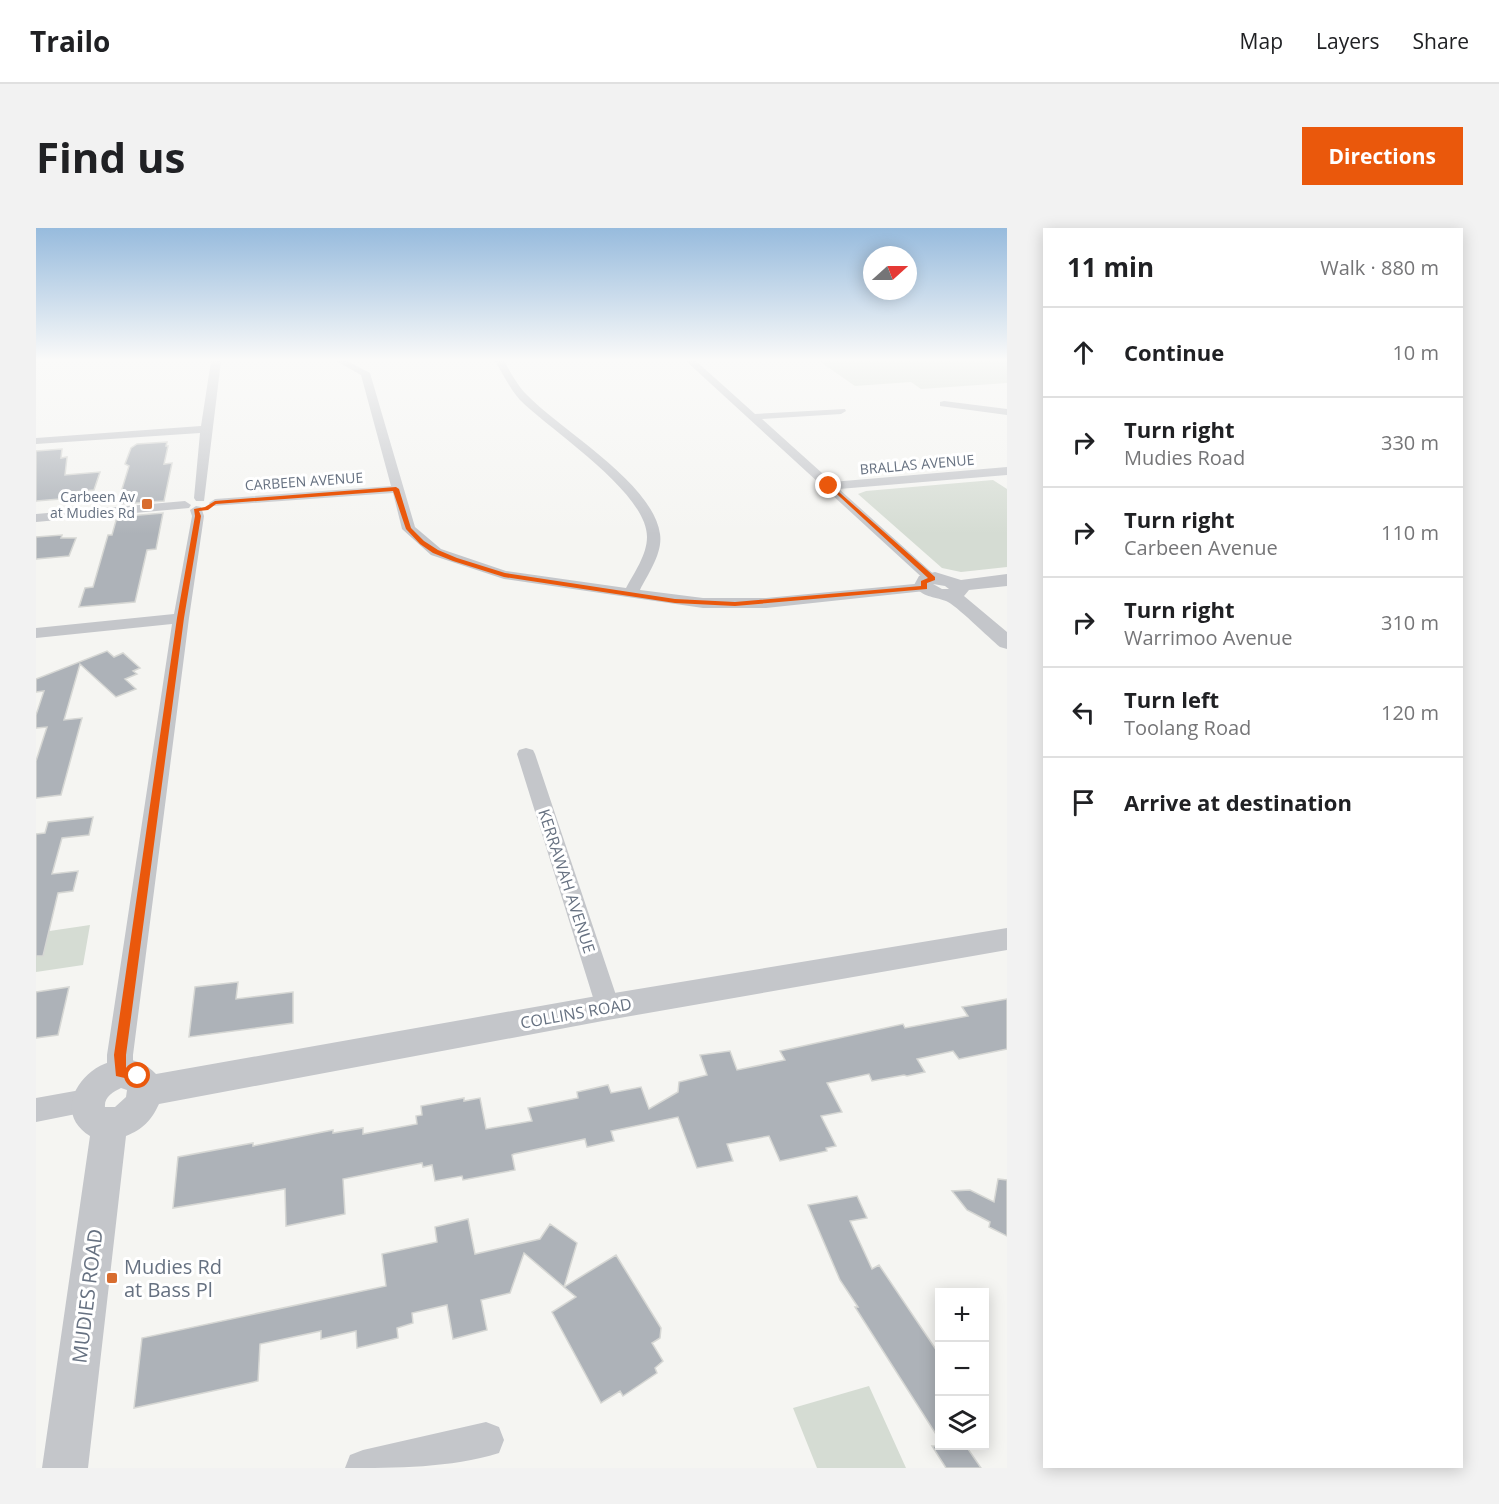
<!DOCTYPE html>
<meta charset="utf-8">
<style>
body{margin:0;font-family:"Open Sans",sans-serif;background:#f2f2f2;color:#202124}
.controls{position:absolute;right:18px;bottom:18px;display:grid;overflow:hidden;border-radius:0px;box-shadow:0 3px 15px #0003}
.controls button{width:54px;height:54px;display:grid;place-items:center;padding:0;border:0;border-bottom:2px solid #e0e0e0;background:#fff;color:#202124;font:30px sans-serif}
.compass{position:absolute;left:827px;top:18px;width:54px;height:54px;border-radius:50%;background:#fff;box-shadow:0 3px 15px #0003;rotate:69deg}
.stop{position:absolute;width:18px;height:18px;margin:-14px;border:4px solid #ea580c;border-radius:50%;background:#fff}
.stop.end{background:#ea580c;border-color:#fff;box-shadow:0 2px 6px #0008}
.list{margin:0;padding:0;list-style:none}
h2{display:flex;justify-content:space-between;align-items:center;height:78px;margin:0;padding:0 24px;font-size:26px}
h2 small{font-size:20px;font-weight:400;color:#757577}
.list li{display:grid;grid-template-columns:39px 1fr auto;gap:18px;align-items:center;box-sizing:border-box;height:90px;padding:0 24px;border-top:2px solid #e0e0e0}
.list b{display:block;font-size:22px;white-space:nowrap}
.list p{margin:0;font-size:20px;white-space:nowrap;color:#757577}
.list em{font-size:20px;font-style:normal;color:#757577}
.icon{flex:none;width:33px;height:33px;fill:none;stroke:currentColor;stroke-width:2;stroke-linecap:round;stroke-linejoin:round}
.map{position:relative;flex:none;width:971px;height:1240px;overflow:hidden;border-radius:0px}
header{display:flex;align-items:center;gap:36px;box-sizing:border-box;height:84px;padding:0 30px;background:#fff;border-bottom:2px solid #e0e0e0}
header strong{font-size:28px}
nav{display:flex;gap:33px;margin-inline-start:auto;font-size:21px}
.intro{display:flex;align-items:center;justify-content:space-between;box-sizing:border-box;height:144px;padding:0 36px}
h1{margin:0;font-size:42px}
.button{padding:15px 27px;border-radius:0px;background:#ea580c;color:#fff;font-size:21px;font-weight:700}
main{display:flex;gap:36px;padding:0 36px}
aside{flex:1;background:#fff;border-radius:0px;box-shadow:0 3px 15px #0003}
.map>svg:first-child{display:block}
</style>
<header>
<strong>Trailo</strong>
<nav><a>Map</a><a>Layers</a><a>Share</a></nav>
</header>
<div class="intro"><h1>Find us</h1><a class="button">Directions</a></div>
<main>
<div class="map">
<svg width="971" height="1240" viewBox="0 0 971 1240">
<rect width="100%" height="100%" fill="#f5f5f2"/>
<path fill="#d5dcd3" d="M783,133H971V155L885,161L875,154L819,158Z
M957,252L971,261V339L925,344L906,340L822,266L830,263Z
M54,697L47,737L0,744V705Z
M833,1158L870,1240H781L757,1180Z"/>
<path fill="#adb2b8" stroke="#d6d7d4" stroke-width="1.5" d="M131,214L130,218H132L128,236L136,235L128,273L85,276L86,271H83L93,238L89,236L95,220L101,216Z
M26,221L25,230L31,229L29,247L64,244L58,262L27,265L24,271L0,273V223Z
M127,285L120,321L111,322L99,374L43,379L49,360L57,359L72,307H76L81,289Z
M26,307L25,310H40L33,328L0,331V309Z
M71,423L78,429L87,425L104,440L97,443L101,446L89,451L100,461L80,469L44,436L28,492L46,490L25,567L0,570V533L11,499L0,500V487L8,463L0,464V451Z
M57,589L53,607L26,610L16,646L42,643L37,663L22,665L7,728H0V606L9,605L12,594Z
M202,754L200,771L257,764V795L153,809L159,759Z
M33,759L22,807L0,810V764Z
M971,771V821L923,831L917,823L881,831L889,844L871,848L868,847L836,853L833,846L791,855L806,884L785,888L800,918L790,920L791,923L744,933L733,908L691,916L697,933L661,940L642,889L575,903L578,913L551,919L549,911L478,926L476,927L479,942L427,952L426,948L399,953L396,937L387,939L386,935L307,951L309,986L250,998L249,961L137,980L142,929L217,915V918L297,902V905L327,900V906L381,896L380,888L386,887L385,878L428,870V873L444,870L450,901L496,893L492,880L542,870L541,864L572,857L575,865L605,859L613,881L642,864L643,854L671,847L664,827L694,823L701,842L749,832L744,823L867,796L869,800L932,788L926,779Z
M962,951L971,952V1008L953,999L954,994L931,982L916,963L934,962L958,974Z
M821,968L831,990L814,993L836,1041L843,1037L903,1126V1211L819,1079H822L804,1052L772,977Z
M432,991L439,1026L504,1011L514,996L541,1015L528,1059L488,1025L474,1065L445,1072L451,1102L417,1111L411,1077L376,1085L377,1095L361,1100L362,1110L321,1120L320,1103L285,1111V1103L224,1116L222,1153L98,1180L106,1110L350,1058L346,1026L401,1014L399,999Z
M580,1027L625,1100L624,1110L616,1115L627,1133L619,1140L621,1145L587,1168L584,1163L565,1175L516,1084L540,1069L528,1059Z
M896,1218H930L945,1240H910Z"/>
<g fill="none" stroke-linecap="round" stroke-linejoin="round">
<path fill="#c4c6ca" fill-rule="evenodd" d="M175,133H185L168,273H160L158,270L164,205L0,216V210L165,198Z
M300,133H311L334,145L379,299L405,321L470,343L590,360C598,345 611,327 611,309C611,264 515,203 484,172C474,161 467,146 459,133H468C475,145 482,158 491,167C526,203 617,255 624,306C627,325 612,346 604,362L667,370H730L889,355L896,359L889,363L730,380H667L468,351L395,327L366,301L357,265L175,278L173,275L179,271L355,258L325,147Z
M650,133H660L719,186L809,181L810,183L805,186L726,191L796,254L971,239V247L803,261L903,351L901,354H891Z
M908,173L971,181V187L904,178V174Z
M149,273L155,277L153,280L0,294V286Z
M160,278L165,279L168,288L153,390L97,827V845L93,853L84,857L75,853L71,845V827L136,396L0,410V400L138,386L156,288L154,282Z
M490,520L497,522L499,526L584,779L581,786L572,789L563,786L560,779L481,526L483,522Z
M50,861L60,864L64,873L60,882L0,894V870Z
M450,1194L463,1199L468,1212L463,1225C414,1240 361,1240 309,1240L314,1227L327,1222Z"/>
<path fill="#c4c6ca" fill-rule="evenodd" d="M899,344L925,352L971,346V358L933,362L928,368L971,404V421L964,419C954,411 919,376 910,373C897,368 887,370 878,357L883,348ZM897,356L909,358L913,361H906Z
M971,700V722L572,792L123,876C115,893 107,901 90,908L52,1240H6L54,908C0,875 78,800 120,846L572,766ZM85,860L91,862L90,869L79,879H69C68,869 77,864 85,860Z"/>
</g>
<linearGradient id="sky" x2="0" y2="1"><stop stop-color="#97bbdd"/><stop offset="0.43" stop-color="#fafaf9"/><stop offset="1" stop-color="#fafaf9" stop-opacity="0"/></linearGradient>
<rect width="971" height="306" fill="url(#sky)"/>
<path fill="#ea580c" d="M791,257H795L899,349V352L891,355V361L699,378L639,375L468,349L417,333L397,325L384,316L370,301L357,263L180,276L172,282L163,283L165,288L148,390L90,827V840L106,844L108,848L102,853L80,848L78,827L141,390L159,288L158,281L169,279L179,273L360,259L363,261L375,300L388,313L402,322L421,330L469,345L639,371L699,374L885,358V353L892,350Z"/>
<g fill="#d86d2f" stroke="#fff" stroke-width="2">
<rect x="105" y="270" width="12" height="12" rx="3"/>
<rect x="70" y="1044" width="12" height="12" rx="3"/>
</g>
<g text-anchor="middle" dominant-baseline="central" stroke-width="6" stroke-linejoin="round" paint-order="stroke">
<g font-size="14" fill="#667181" stroke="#fff">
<text transform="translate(881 236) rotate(-5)">BRALLAS AVENUE</text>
<text transform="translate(268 253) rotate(-4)">CARBEEN AVENUE</text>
</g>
<g font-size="14" fill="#667181" stroke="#fff" text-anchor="end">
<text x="99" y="268">Carbeen Av<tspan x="99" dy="16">at Mudies Rd</tspan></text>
</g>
<g font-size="16" fill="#667181" stroke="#fff">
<text transform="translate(531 653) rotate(72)">KERRAWAH AVENUE</text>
<text transform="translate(540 785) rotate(-10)">COLLINS ROAD</text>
</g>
<g font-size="20" fill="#667181" stroke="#fff" text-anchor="start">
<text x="88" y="1038">Mudies Rd<tspan x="88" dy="23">at Bass Pl</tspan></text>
</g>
<g font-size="20" fill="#667181" stroke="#fff">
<text transform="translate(51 1068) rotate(-83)">MUDIES ROAD</text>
</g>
</g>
</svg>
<div class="controls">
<button>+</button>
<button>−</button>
<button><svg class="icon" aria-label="layers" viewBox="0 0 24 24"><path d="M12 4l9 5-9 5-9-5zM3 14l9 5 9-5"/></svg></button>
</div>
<svg class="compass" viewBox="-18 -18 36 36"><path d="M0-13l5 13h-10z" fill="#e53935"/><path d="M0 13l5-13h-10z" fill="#757577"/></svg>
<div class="stop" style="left:102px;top:848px"></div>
<div class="stop end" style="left:793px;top:258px"></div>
</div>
<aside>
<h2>11 min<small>Walk · 880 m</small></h2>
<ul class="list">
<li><svg class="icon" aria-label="ahead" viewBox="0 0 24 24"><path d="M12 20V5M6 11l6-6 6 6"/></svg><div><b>Continue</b></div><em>10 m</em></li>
<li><svg class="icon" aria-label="right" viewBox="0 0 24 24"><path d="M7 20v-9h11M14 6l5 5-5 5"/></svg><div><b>Turn right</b><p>Mudies Road</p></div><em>330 m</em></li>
<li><svg class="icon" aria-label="right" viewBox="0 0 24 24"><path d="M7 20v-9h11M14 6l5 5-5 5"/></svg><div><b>Turn right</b><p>Carbeen Avenue</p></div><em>110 m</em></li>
<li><svg class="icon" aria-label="right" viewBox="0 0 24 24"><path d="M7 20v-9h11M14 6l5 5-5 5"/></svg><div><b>Turn right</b><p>Warrimoo Avenue</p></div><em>310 m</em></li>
<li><svg class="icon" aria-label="left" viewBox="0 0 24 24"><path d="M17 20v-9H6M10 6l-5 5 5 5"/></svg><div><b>Turn left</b><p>Toolang Road</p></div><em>120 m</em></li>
<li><svg class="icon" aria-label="arrive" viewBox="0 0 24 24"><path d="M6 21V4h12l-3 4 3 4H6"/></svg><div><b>Arrive at destination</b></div></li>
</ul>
</aside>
</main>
